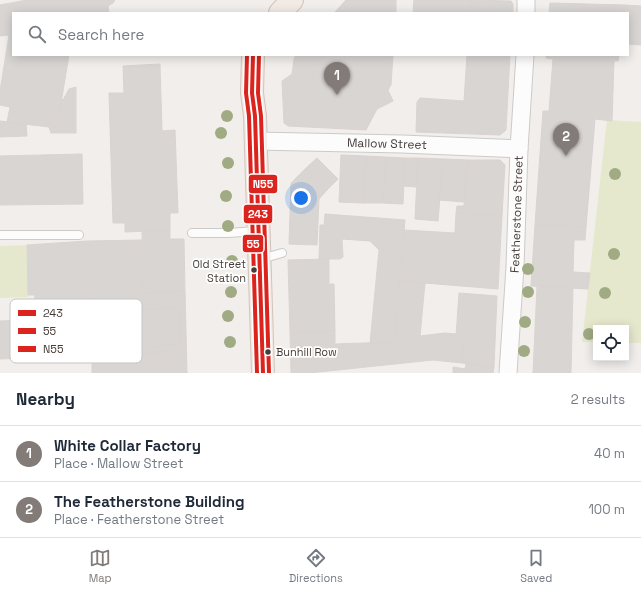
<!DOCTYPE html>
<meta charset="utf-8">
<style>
body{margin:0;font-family:"Space Grotesk",sans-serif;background:#f6f6f7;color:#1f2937}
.controls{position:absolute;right:12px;bottom:12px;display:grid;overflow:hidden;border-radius:0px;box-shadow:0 2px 10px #0003}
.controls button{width:36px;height:36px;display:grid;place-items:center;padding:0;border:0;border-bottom:1px solid #e0e1e3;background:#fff;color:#1f2937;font:20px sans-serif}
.you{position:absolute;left:301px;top:198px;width:14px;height:14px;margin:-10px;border:3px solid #fff;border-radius:50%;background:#1a73e8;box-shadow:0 0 0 6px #1a73e833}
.badge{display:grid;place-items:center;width:26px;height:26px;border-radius:50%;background:#827b77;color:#fff;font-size:13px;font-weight:700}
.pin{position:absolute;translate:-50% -33px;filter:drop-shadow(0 1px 2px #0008)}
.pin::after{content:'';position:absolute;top:21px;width:14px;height:12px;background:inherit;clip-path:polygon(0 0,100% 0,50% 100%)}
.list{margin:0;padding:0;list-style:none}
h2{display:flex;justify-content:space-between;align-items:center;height:52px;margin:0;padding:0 16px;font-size:17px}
h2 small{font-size:13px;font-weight:400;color:#747a83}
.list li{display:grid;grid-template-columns:26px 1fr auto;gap:12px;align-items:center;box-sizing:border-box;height:56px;padding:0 16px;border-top:1px solid #e0e1e3}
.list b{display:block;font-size:15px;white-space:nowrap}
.list p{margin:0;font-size:13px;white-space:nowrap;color:#747a83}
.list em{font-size:13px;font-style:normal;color:#747a83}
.icon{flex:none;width:22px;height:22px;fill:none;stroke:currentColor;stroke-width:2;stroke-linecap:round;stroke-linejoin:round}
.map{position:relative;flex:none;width:641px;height:373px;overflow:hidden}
.search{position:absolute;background:#fff;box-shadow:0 2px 10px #0003;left:12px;right:12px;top:12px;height:44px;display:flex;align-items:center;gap:10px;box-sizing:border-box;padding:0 14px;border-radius:0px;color:#747a83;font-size:15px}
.sheet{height:164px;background:#fff}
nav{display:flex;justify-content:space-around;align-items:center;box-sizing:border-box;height:56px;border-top:1px solid #e0e1e3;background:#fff;font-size:11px;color:#747a83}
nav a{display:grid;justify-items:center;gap:2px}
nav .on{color:#827b77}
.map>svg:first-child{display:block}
</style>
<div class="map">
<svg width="641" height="373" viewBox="0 0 641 373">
<rect width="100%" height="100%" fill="#f1eeeb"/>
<path fill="#e6e8cd" d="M607,120L641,122V343H626V328H596V342H582Z
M27,245L28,297L0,298V246Z"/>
<path fill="#d9d5d3" stroke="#d9d4d1" d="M27,0H115L113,3L108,6L109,13H13V55H69L59,115L51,113L49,127L7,122L10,107L0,105V91L9,35L0,36V5Z
M346,0H396V13H334Z
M414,0H471L470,13H413Z
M471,0L511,1L513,4V13H470Z
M550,3L625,5L624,13H549Z
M625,5L641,6V45L628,44V13H624Z
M296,55H393L391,85L388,90L393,101L377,109L366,130L288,126L284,123L282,81L292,74L294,59Z
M467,55H510L506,130L500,135L416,132L417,102L420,98L464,101Z
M546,55H619L618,61H614L612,121L595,119L586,227L535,225L543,111H549L553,59L546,58Z
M160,64L162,131L175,130L178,213H170V230L125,232V223H113L109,93H124L123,66Z
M76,87V133H51L49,127L51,113L59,115L62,99L63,100L69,89Z
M0,121L26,124L27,136L0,137Z
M82,154L83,204L0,205V156Z
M341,155L366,156L364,203L339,202Z
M366,156L386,157L383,203H364Z
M386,157L405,158L403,204L383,203Z
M317,158L338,179L327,190L305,169Z
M405,158H418L416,187L404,186Z
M418,158L443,159L438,221L415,219Z
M443,159L467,160L464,202L439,200Z
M467,160H500L505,165L502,215L456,213L457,206H464Z
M305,169L327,190L319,199L317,245L289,244L291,183Z
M456,213L502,215L498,289L400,281L404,230L455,233Z
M325,214L405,220L394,342L370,343L379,250L370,241L342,239L343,257L340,259H319L320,225H324Z
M535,225L586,227L585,240H574L573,272L590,273L588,289L531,286Z
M170,230V239H184L185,291L143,293L142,231Z
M142,240L143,309L89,311L87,241Z
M87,241L89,311L72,312V318L34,320L35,295H28L27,245Z
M329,259V284H334L335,331L290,333L288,260Z
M400,281L425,283L420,336L445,333L456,334V336L464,337L462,363L433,360L309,373H291L290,333L335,331V344L394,342Z
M537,286L573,288L571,373H533Z
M185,291L187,373H170V352L144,353V346L180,345L179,308L143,309V293Z
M459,293L497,296L494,367L462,363L464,337L456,336Z
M179,308L180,345L59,349V357L0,359V321L72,318V312Z
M144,346V373H92V347Z
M170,352V373H144V353Z
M466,364L494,367L493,373H453V367L465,369Z"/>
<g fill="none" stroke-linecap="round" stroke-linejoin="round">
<g stroke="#cdcac7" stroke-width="10">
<path id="lane" d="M192,233H228L258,231
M0,235H79
M261,259L282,253"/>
</g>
<g stroke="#cdcac7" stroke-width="19">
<g id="street">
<path d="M526,13V0"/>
<path id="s1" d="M255,141L402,144L519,149"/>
<path id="s2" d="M508,373L515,267L519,149L525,55"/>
</g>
</g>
<g stroke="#d2c4bb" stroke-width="24">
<path id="primary" d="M280,13L292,0
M253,55L252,93L255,116L263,373"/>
</g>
<use href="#lane" stroke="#fdfcfc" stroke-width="8"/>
<use href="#street" stroke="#fdfcfc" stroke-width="17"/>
<use href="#primary" stroke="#f1eae5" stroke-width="22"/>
<g stroke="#fff" stroke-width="7">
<path id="bus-1" d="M253,55L252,93L255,116L263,373"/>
</g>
<g stroke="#fff" stroke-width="7">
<path id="bus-2" d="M247,55L246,93L249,116L257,373"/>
</g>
<g stroke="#fff" stroke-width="7">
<path id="bus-3" d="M259,55L258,93L261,116L269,373"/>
</g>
<use href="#bus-1" stroke="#dc241f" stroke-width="4"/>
<use href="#bus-2" stroke="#dc241f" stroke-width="4"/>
<use href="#bus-3" stroke="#dc241f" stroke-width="4"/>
</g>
<g fill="#a0ab84">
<circle cx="227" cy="116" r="6"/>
<circle cx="221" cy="133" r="6"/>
<circle cx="228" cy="163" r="6"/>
<circle cx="615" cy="174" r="6"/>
<circle cx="226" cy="196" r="6"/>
<circle cx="228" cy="226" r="6"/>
<circle cx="614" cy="254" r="6"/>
<circle cx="232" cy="261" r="6"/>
<circle cx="528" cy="269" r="6"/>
<circle cx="231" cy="292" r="6"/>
<circle cx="528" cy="292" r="6"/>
<circle cx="605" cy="293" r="6"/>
<circle cx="228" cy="316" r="6"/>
<circle cx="525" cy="322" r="6"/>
<circle cx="589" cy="334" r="6"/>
<circle cx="230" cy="342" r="6"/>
<circle cx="524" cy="351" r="6"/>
</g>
<g fill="#473d38" stroke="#fff" stroke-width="1.5">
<circle cx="254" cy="270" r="3.5"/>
<circle cx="268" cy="352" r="3.5"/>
</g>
<g text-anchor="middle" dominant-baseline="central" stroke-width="3.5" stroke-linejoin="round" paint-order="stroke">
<g font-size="11" fill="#473d38" stroke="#fff" text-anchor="end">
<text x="246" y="264">Old Street<tspan x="246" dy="14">Station</tspan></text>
<text x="276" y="352" text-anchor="start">Bunhill Row</text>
</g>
<g font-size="12" fill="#473d38" stroke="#fff">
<text stroke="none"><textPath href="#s1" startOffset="132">Mallow Street</textPath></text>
<text stroke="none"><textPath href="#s2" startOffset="159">Featherstone Street</textPath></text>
</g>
</g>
<rect x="10" y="299" width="132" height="64" rx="6" fill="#fff" stroke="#c8c5c3" stroke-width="1"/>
<rect x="18" y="310" width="18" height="6" fill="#dc241f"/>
<rect x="18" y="328" width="18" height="6" fill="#dc241f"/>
<rect x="18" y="346" width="18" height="6" fill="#dc241f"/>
<g font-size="11" fill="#473d38">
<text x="43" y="317">243</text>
<text x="43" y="335">55</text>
<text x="43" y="353">N55</text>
</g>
<g stroke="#fff" stroke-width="1.5">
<rect x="248" y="174" width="30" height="20" rx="4" fill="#dc241f"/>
<rect x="243" y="204" width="30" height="20" rx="4" fill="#dc241f"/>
<rect x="242" y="234" width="22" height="19" rx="4" fill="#dc241f"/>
</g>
<g font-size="11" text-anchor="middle" font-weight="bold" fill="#fff">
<text x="263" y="188">N55</text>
<text x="258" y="218">243</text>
<text x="253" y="248">55</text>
</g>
</svg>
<div class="controls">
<button><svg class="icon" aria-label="locate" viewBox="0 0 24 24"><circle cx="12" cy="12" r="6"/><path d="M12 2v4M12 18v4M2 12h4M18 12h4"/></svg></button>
</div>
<div class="you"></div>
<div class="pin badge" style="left:337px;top:95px">1</div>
<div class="pin badge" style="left:566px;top:156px">2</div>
<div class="search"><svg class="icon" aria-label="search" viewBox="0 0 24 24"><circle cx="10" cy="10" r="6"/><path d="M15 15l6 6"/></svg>Search here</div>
</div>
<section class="sheet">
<h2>Nearby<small>2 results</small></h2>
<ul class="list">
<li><span class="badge">1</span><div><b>White Collar Factory</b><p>Place · Mallow Street</p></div><em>40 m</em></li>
<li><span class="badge">2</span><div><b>The Featherstone Building</b><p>Place · Featherstone Street</p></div><em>100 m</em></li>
</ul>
</section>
<nav>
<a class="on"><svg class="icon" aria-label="map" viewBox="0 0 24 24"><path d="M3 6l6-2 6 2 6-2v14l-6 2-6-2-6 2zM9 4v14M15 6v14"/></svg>Map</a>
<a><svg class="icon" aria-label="directions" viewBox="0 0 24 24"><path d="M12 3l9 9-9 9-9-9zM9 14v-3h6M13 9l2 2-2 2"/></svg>Directions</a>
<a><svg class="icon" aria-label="saved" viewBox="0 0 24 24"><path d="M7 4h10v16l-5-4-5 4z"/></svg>Saved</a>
</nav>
